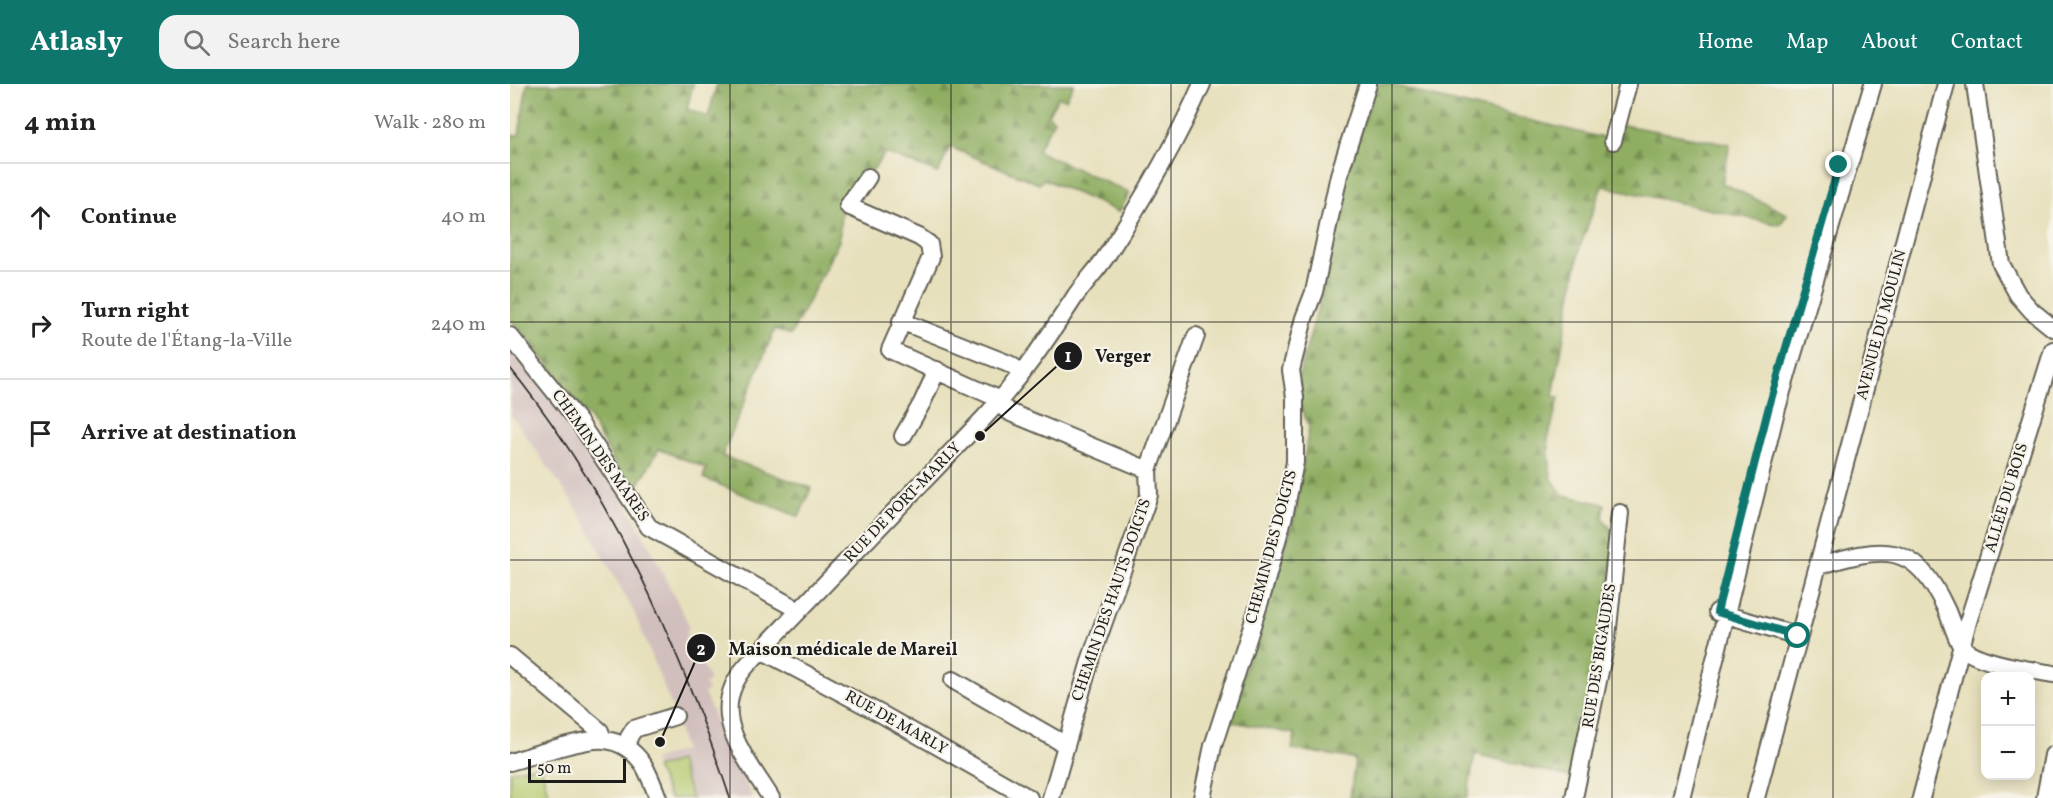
<!DOCTYPE html>
<meta charset="utf-8">
<style>
body{margin:0;font-family:Vollkorn,serif;background:#f2f2f2;color:#222}
.controls{position:absolute;right:18px;bottom:18px;display:grid;overflow:hidden;border-radius:12px;box-shadow:0 3px 15px #0003}
.controls button{width:54px;height:54px;display:grid;place-items:center;padding:0;border:0;border-bottom:2px solid #e0e0e0;background:#fff;color:#222;font:30px sans-serif}
.scale{position:absolute;left:18px;bottom:15px;width:98px;box-sizing:border-box;padding-left:6px;border:3px solid #1c1c1c;border-top:0;font-size:16px;line-height:21px;white-space:nowrap;color:#1c1c1c;-webkit-text-stroke:4px #f7f3e8;paint-order:stroke}
.stop{position:absolute;width:18px;height:18px;margin:-14px;border:4px solid #0f766e;border-radius:50%;background:#fff}
.stop.end{background:#0f766e;border-color:#fff;box-shadow:0 2px 6px #0008}
.list{margin:0;padding:0;list-style:none}
h2{display:flex;justify-content:space-between;align-items:center;height:78px;margin:0;padding:0 24px;font-size:26px}
h2 small{font-size:20px;font-weight:400;color:#767676}
.list li{display:grid;grid-template-columns:39px 1fr auto;gap:18px;align-items:center;box-sizing:border-box;height:108px;padding:0 24px;border-top:2px solid #e0e0e0}
.list b{display:block;font-size:22px;white-space:nowrap}
.list p{margin:0;font-size:20px;white-space:nowrap;color:#767676}
.list em{font-size:20px;font-style:normal;color:#767676}
.icon{flex:none;width:33px;height:33px;fill:none;stroke:currentColor;stroke-width:2;stroke-linecap:round;stroke-linejoin:round}
.map{position:relative;flex:none;width:1543px;height:714px;overflow:hidden}
header{display:flex;align-items:center;gap:36px;box-sizing:border-box;height:84px;padding:0 30px;background:#0f766e;color:#fff}
header strong{font-size:28px}
nav{display:flex;gap:33px;margin-inline-start:auto;font-size:21px}
.search{width:420px;height:54px;background:#f2f2f2;display:flex;align-items:center;gap:15px;box-sizing:border-box;padding:0 21px;border-radius:18px;color:#767676;font-size:22px}
main{display:flex}
aside{flex:1;background:#fff}
.map>svg:first-child{display:block}
</style>
<header>
<strong>Atlasly</strong>
<div class="search"><svg class="icon" aria-label="search" viewBox="0 0 24 24"><circle cx="10" cy="10" r="6"/><path d="M15 15l6 6"/></svg>Search here</div>
<nav><a>Home</a><a>Map</a><a>About</a><a>Contact</a></nav>
</header>
<main>
<aside>
<h2>4 min<small>Walk · 280 m</small></h2>
<ul class="list">
<li><svg class="icon" aria-label="ahead" viewBox="0 0 24 24"><path d="M12 20V5M6 11l6-6 6 6"/></svg><div><b>Continue</b></div><em>40 m</em></li>
<li><svg class="icon" aria-label="right" viewBox="0 0 24 24"><path d="M7 20v-9h11M14 6l5 5-5 5"/></svg><div><b>Turn right</b><p>Route de l'Étang-la-Ville</p></div><em>240 m</em></li>
<li><svg class="icon" aria-label="arrive" viewBox="0 0 24 24"><path d="M6 21V4h12l-3 4 3 4H6"/></svg><div><b>Arrive at destination</b></div></li>
</ul>
</aside>
<div class="map">
<svg width="1543" height="714" viewBox="0 0 1543 714">
<defs>
<pattern id="forest-firs" width="22" height="20" patternUnits="userSpaceOnUse" patternTransform="scale(1.5)"><rect width="22" height="20" fill="#8fae62"/><path d="M5 1l3.5 6h-7zM16 11l3.5 6h-7z" fill="#748d50"/></pattern>
</defs>
<rect width="100%" height="100%" fill="#f7f3e8"/>
<filter id="ink" filterUnits="userSpaceOnUse"><feTurbulence type="fractalNoise" baseFrequency=".0167" numOctaves="2"/><feDisplacementMap in="SourceGraphic" scale="12" xChannelSelector="R" yChannelSelector="G"/><feConvolveMatrix kernelMatrix="1 2 1 2 8 2 1 2 1" color-interpolation-filters="sRGB"/></filter>
<filter id="wash" filterUnits="userSpaceOnUse"><feTurbulence type="fractalNoise" baseFrequency=".008" numOctaves="4" result="noise"/><feDisplacementMap in="SourceGraphic" scale="24" xChannelSelector="R" yChannelSelector="G"/><feGaussianBlur stdDeviation="1.35" result="paint"/><feColorMatrix in="noise" values="0 0 0 0 0 0 0 0 0 0 0 0 0 0 0 0 0 1.4 0 .05"/><feComposite in="paint" operator="in"/></filter>
<g filter="url(#wash)">
<rect width="100%" height="100%" fill="#e7e0bc"/>
<path fill="#d1bfbd" d="M0,260L20,282L100,393L133,450L179,541L174,560L177,566L188,570L200,597L195,600L198,607L194,609L221,670L243,714H157L143,676L174,666L163,626L124,528L68,426L0,329Z"/>
<path fill="#b4ca6f" stroke="#687346" stroke-width="1.5" d="M169,677L182,714H160L146,684Z
M31,681L39,714H0V687Z"/>
<path fill="url(#forest-firs)" stroke="#56653f" stroke-width="1.5" d="M17,0H183L177,25L198,33L207,0H564L556,15L548,13L538,31L544,36L527,67L620,109L609,128L534,95L529,100L440,63L428,89L375,69L331,130L329,157L281,251L265,245L212,372L301,404L289,433L193,394L196,384L149,365L124,408L119,405L80,335L16,252L0,235V52L9,51Z
M866,0H880L927,14L1102,56L1113,41L1220,60L1212,99L1277,130L1270,141L1092,102L1070,163L1043,312L1049,314L1038,355L1041,394L1053,411L1095,420L1093,434L1105,451L1094,556L1065,681L1059,693L965,670L957,714H840L845,675L782,665L785,650L718,637L785,431L799,343L789,318V291L813,205L836,92Z"/>
</g>
<g filter="url(#ink)">
<g fill="none" stroke-linecap="round" stroke-linejoin="round">
<g stroke="#636154" stroke-width="20">
<path id="minor" d="M1465,0L1491,180L1508,211L1522,227L1543,244
M1103,57L1118,0
M358,93L338,122L409,153L419,160L421,173L380,266L491,316
M391,237L499,280L511,288
M0,252L69,338L139,443L281,522L288,528
M488,320L501,329L638,386
M393,352L412,319L427,286
M1308,482C1373,462 1404,456 1436,525C1440,533 1447,558 1452,563C1466,579 1522,586 1543,590
M1207,528L1288,552
M251,566L373,631L519,714
M0,572L90,647L93,655
M443,596L556,661
M117,664L119,653L124,645L165,632
M0,678C21,672 75,653 95,656C111,658 124,667 133,680C139,690 144,703 148,714
M261,714C233,669 194,627 239,579L473,335C509,297 538,254 566,211C576,197 588,185 597,171C632,117 666,59 692,0
M541,714L581,574L639,411L638,386L686,252
M692,714L703,662L753,508L775,428L785,378V313L781,286L794,234L804,208L829,91L858,0
M1064,714L1097,553L1110,429
M1171,714L1265,331L1363,0
M1246,714L1436,0
M1411,714L1457,541L1543,266
M1535,714L1543,671"/>
</g>
<use href="#minor" stroke="#fff" stroke-width="16"/>
<path stroke="#1c1c1c" stroke-width="1.5" d="M0,284C102,410 169,561 220,714"/>
</g>
</g>
<g fill="none" stroke-linecap="round" stroke-linejoin="round" filter="url(#ink)">
<path stroke="#0f766e" stroke-width="8" d="M1288,552L1207,528L1258,326L1329,81"/>
</g>
<path fill="none" stroke="#1c1c1c" stroke-width="1.5" stroke-opacity="0.55" d="M220,0V714M441,0V714M661,0V714M882,0V714M1102,0V714M1323,0V714M0,238H1543M0,476H1543"/>
<g text-anchor="middle" dominant-baseline="central" stroke-width="4.5" stroke-linejoin="round" paint-order="stroke">
<g font-size="16" fill="#1c1c1c" stroke="#f7f3e8">
<text transform="translate(1372 241) rotate(-75)">AVENUE DU MOULIN</text>
<text transform="translate(90 372) rotate(55)">CHEMIN DES MARES</text>
<text transform="translate(1497 414) rotate(-73)">ALLÉE DU BOIS</text>
<text transform="translate(393 419) rotate(-46)">RUE DE PORT-MARLY</text>
<text transform="translate(762 463) rotate(-75)">CHEMIN DES DOIGTS</text>
<text transform="translate(602 516) rotate(-71)">CHEMIN DES HAUTS DOIGTS</text>
<text transform="translate(1090 572) rotate(-81)">RUE DES BIGAUDES</text>
<text transform="translate(386 639) rotate(29)">RUE DE MARLY</text>
</g>
</g>
<path fill="none" stroke="#1c1c1c" stroke-width="2" d="M470 352L558 272M150 658L191 564"/>
<g fill="#1c1c1c" stroke="#f7f3e8" stroke-width="2">
<circle cx="470" cy="352" r="6"/>
<circle cx="150" cy="658" r="6"/>
<circle cx="558" cy="272" r="15"/>
<circle cx="191" cy="564" r="15"/>
</g>
<g font-size="18" text-anchor="middle" font-weight="bold" fill="#fff">
<text x="558" y="278">1</text>
<text x="191" y="571">2</text>
</g>
<g font-size="18" text-anchor="middle" font-weight="bold" fill="#1c1c1c" stroke="#f7f3e8" stroke-width="4.5" stroke-linejoin="round" paint-order="stroke">
<text x="613" y="278">Verger</text>
<text x="333" y="571">Maison médicale de Mareil</text>
</g>
</svg>
<div class="controls">
<button>+</button>
<button>−</button>
</div>
<div class="scale">50 m</div>
<div class="stop" style="left:1288px;top:552px"></div>
<div class="stop end" style="left:1329px;top:81px"></div>
</div>
</main>
